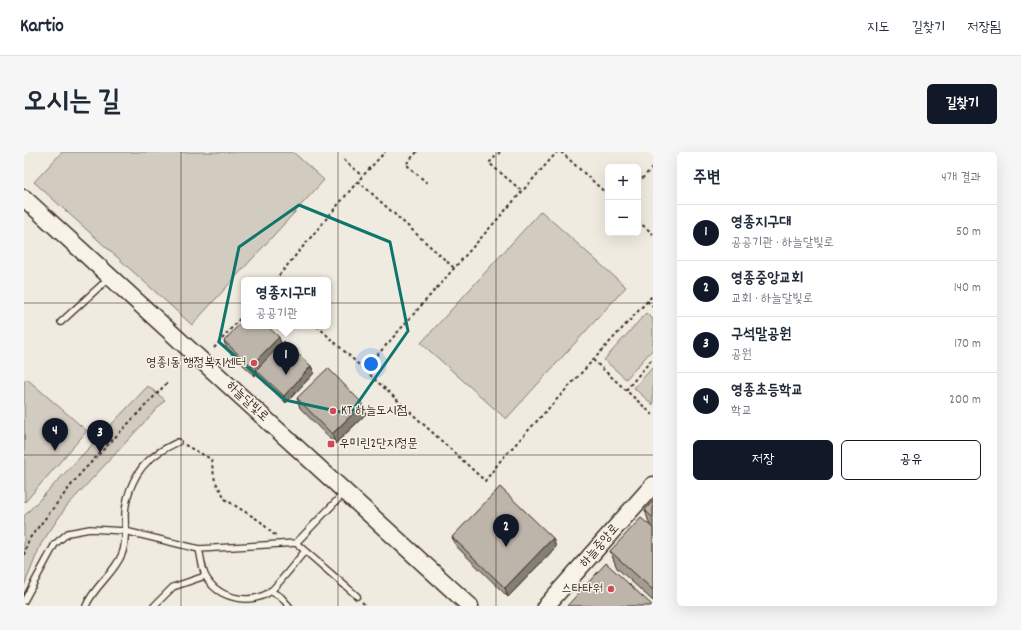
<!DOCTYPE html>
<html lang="ko">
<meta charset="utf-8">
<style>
body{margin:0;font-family:Dekko,"Poor Story",sans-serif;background:#f6f6f7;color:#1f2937}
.controls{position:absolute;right:12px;top:12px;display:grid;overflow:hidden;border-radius:6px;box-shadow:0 4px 16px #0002}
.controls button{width:36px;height:36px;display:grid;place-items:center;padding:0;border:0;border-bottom:1px solid #e0e1e3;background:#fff;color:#1f2937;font:20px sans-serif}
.you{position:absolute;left:347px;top:212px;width:14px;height:14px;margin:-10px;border:3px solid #fff;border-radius:50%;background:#1a73e8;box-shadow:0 0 0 6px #1a73e833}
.badge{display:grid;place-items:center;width:26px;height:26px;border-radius:50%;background:#111827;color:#fff;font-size:13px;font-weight:700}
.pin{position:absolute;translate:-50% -33px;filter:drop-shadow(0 1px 2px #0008)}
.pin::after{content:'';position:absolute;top:21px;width:14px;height:12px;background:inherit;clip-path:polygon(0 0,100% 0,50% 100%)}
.popup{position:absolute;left:217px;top:125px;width:90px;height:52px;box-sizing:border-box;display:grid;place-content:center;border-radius:6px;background:#fff;filter:drop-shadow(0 1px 3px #0005);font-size:13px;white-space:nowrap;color:#747a83}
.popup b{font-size:15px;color:#1f2937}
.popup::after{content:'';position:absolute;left:50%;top:100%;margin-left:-8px;border:8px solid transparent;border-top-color:#fff}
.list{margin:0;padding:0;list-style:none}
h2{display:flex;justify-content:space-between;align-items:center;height:52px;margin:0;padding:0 16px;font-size:17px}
h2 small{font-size:13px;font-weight:400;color:#747a83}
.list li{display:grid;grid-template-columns:26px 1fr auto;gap:12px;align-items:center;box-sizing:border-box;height:56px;padding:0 16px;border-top:1px solid #e0e1e3}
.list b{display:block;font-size:15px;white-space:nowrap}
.list p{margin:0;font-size:13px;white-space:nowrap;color:#747a83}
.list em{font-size:13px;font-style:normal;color:#747a83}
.actions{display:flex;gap:8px;padding:12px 16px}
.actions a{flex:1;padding:9px 0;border:1px solid #111827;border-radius:6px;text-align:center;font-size:14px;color:#111827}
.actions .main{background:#111827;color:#fff}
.map{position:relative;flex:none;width:629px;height:454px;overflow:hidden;border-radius:6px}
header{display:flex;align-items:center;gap:24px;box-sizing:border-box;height:56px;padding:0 20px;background:#fff;border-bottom:1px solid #e0e1e3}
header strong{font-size:19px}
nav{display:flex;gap:22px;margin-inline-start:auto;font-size:14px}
.intro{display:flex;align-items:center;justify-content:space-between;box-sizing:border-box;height:96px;padding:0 24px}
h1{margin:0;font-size:28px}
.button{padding:10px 18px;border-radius:6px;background:#111827;color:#fff;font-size:14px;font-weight:700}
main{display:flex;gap:24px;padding:0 24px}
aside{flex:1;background:#fff;border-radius:6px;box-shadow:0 4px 16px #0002}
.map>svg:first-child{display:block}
</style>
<header>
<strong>Kartio</strong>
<nav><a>지도</a><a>길찾기</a><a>저장됨</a></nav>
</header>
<div class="intro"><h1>오시는 길</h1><a class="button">길찾기</a></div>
<main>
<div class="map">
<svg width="629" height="454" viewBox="0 0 629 454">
<rect width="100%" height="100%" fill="#efebe0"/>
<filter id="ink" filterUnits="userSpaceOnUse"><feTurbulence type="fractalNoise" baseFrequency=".025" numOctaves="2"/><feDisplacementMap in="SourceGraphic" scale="8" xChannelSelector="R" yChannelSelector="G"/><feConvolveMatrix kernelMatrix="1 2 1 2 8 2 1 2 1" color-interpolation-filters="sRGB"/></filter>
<g filter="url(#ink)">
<path fill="#d1cbc0" stroke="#867a6f" d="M38,0H269L300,28L168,173L10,30Z
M517,59L602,135L482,267L397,191Z
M622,161L629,167V197L602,227L580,208Z
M629,215V253L610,236Z
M3,227L63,279L1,350L0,230Z
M124,234L141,248L42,355L17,392L0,434V364Z"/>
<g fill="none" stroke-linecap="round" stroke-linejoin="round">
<g stroke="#3b2a1e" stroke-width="8">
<path id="lane" d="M37,170L85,126
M272,391L333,444
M175,397C177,405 178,416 181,423C193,447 227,454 247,439C259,427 270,412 281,399
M246,439L257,445L265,454
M0,449L31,392L44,381L66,377L101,379L175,397L272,391L321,340
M62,454C70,434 90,422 98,402C103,390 101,374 101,362C102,341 112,317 130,304C137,298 146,294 154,290
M130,454L149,435L181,424"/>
</g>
<g stroke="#3b2a1e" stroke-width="19">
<path id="secondary" d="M0,46L446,454
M522,454L629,333"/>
</g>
<path stroke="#3b2a1e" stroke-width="2" stroke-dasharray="3 3" stroke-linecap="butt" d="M393,0L382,12L404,32
M476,0L465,11L498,39
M537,0L584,43
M320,8L338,24
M334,29L430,116
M614,31L629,15
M614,69L629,82
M251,128L334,29L361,0
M623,149L629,155
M293,174L461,329L477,308L629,143
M190,196L220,162
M569,208L629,263
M341,217L533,0
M602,238L629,206
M161,293L187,307L191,329L202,348L236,369L249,382L254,383
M0,403L5,387L56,322L143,231
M338,450L342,454"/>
<use href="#lane" stroke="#f7f3e8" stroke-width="5.5"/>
<use href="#secondary" stroke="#f7f3e8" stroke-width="16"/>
</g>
<path fill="#a39c92" stroke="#3b2a1e" d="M200,189L257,191L287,214L290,221L262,251L235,225L233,221L231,224L203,198Z
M273,246L339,252L342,262L311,292L276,256Z
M629,349V449L593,416L586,399L626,374L621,358Z
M428,385L532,395L484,445L432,394Z"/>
<path fill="#847f77" stroke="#3b2a1e" d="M255,185L258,194L232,218L233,221L231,224L227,214Z
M287,214L290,221L262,251L260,244Z
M339,252L342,262L311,292L308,282Z
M529,386L532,395L484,445L481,436Z"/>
<path fill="#bdb5aa" stroke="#3b2a1e" d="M220,167V174H243L255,185L227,214L200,189Z
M260,189L287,214L260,244L232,218Z
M304,216L339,252L308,282L273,246Z
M476,335L529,386L481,436L428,385Z
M629,349V366L621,358Z
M617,366L629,376V438L586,399Z
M582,411L629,454H543Z"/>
</g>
<path fill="none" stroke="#0f766e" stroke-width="3" stroke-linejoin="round" d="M275,53L366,90L384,179L326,262L261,248L195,190L215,95Z"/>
<path fill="none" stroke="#3b2a1e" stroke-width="1" stroke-opacity="0.55" d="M157,0V454M314,0V454M472,0V454M0,151H629M0,303H629"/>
<g fill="#d1495b" stroke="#f7f3e8" stroke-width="1.5">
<circle cx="230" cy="211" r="4"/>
<circle cx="309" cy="259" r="4"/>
<rect x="303" y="288" width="8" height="8" rx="2"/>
<circle cx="587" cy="437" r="4"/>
</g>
<g text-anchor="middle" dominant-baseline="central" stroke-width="3" stroke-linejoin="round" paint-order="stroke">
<g font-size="13" fill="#3b2a1e" stroke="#f7f3e8" text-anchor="end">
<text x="222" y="211">영종1동 행정복지센터</text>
<text x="317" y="259" text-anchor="start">KT 하늘도시점</text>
<text x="315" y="292" text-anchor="start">우미린2단지정문</text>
<text x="579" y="437">스타타워</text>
</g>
<g font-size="13" fill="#3b2a1e" stroke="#f7f3e8">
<text transform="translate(223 250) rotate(43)">하늘달빛로</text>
<text transform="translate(576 394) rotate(-49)">하늘중앙로</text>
</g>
</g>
</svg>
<div class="controls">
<button>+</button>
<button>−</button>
</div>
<div class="you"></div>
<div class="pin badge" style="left:262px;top:223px">1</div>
<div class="popup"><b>영종지구대</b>공공기관</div>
<div class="pin badge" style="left:482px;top:395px">2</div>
<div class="pin badge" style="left:76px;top:301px">3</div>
<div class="pin badge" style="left:31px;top:299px">4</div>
</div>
<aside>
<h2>주변<small>4개 결과</small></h2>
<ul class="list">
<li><span class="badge">1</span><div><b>영종지구대</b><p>공공기관 · 하늘달빛로</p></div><em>50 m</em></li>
<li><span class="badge">2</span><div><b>영종중앙교회</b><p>교회 · 하늘달빛로</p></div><em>140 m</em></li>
<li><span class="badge">3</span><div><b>구석말공원</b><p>공원</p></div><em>170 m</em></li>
<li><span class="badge">4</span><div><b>영종초등학교</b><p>학교</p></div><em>200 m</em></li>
</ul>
<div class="actions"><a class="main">저장</a><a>공유</a></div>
</aside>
</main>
